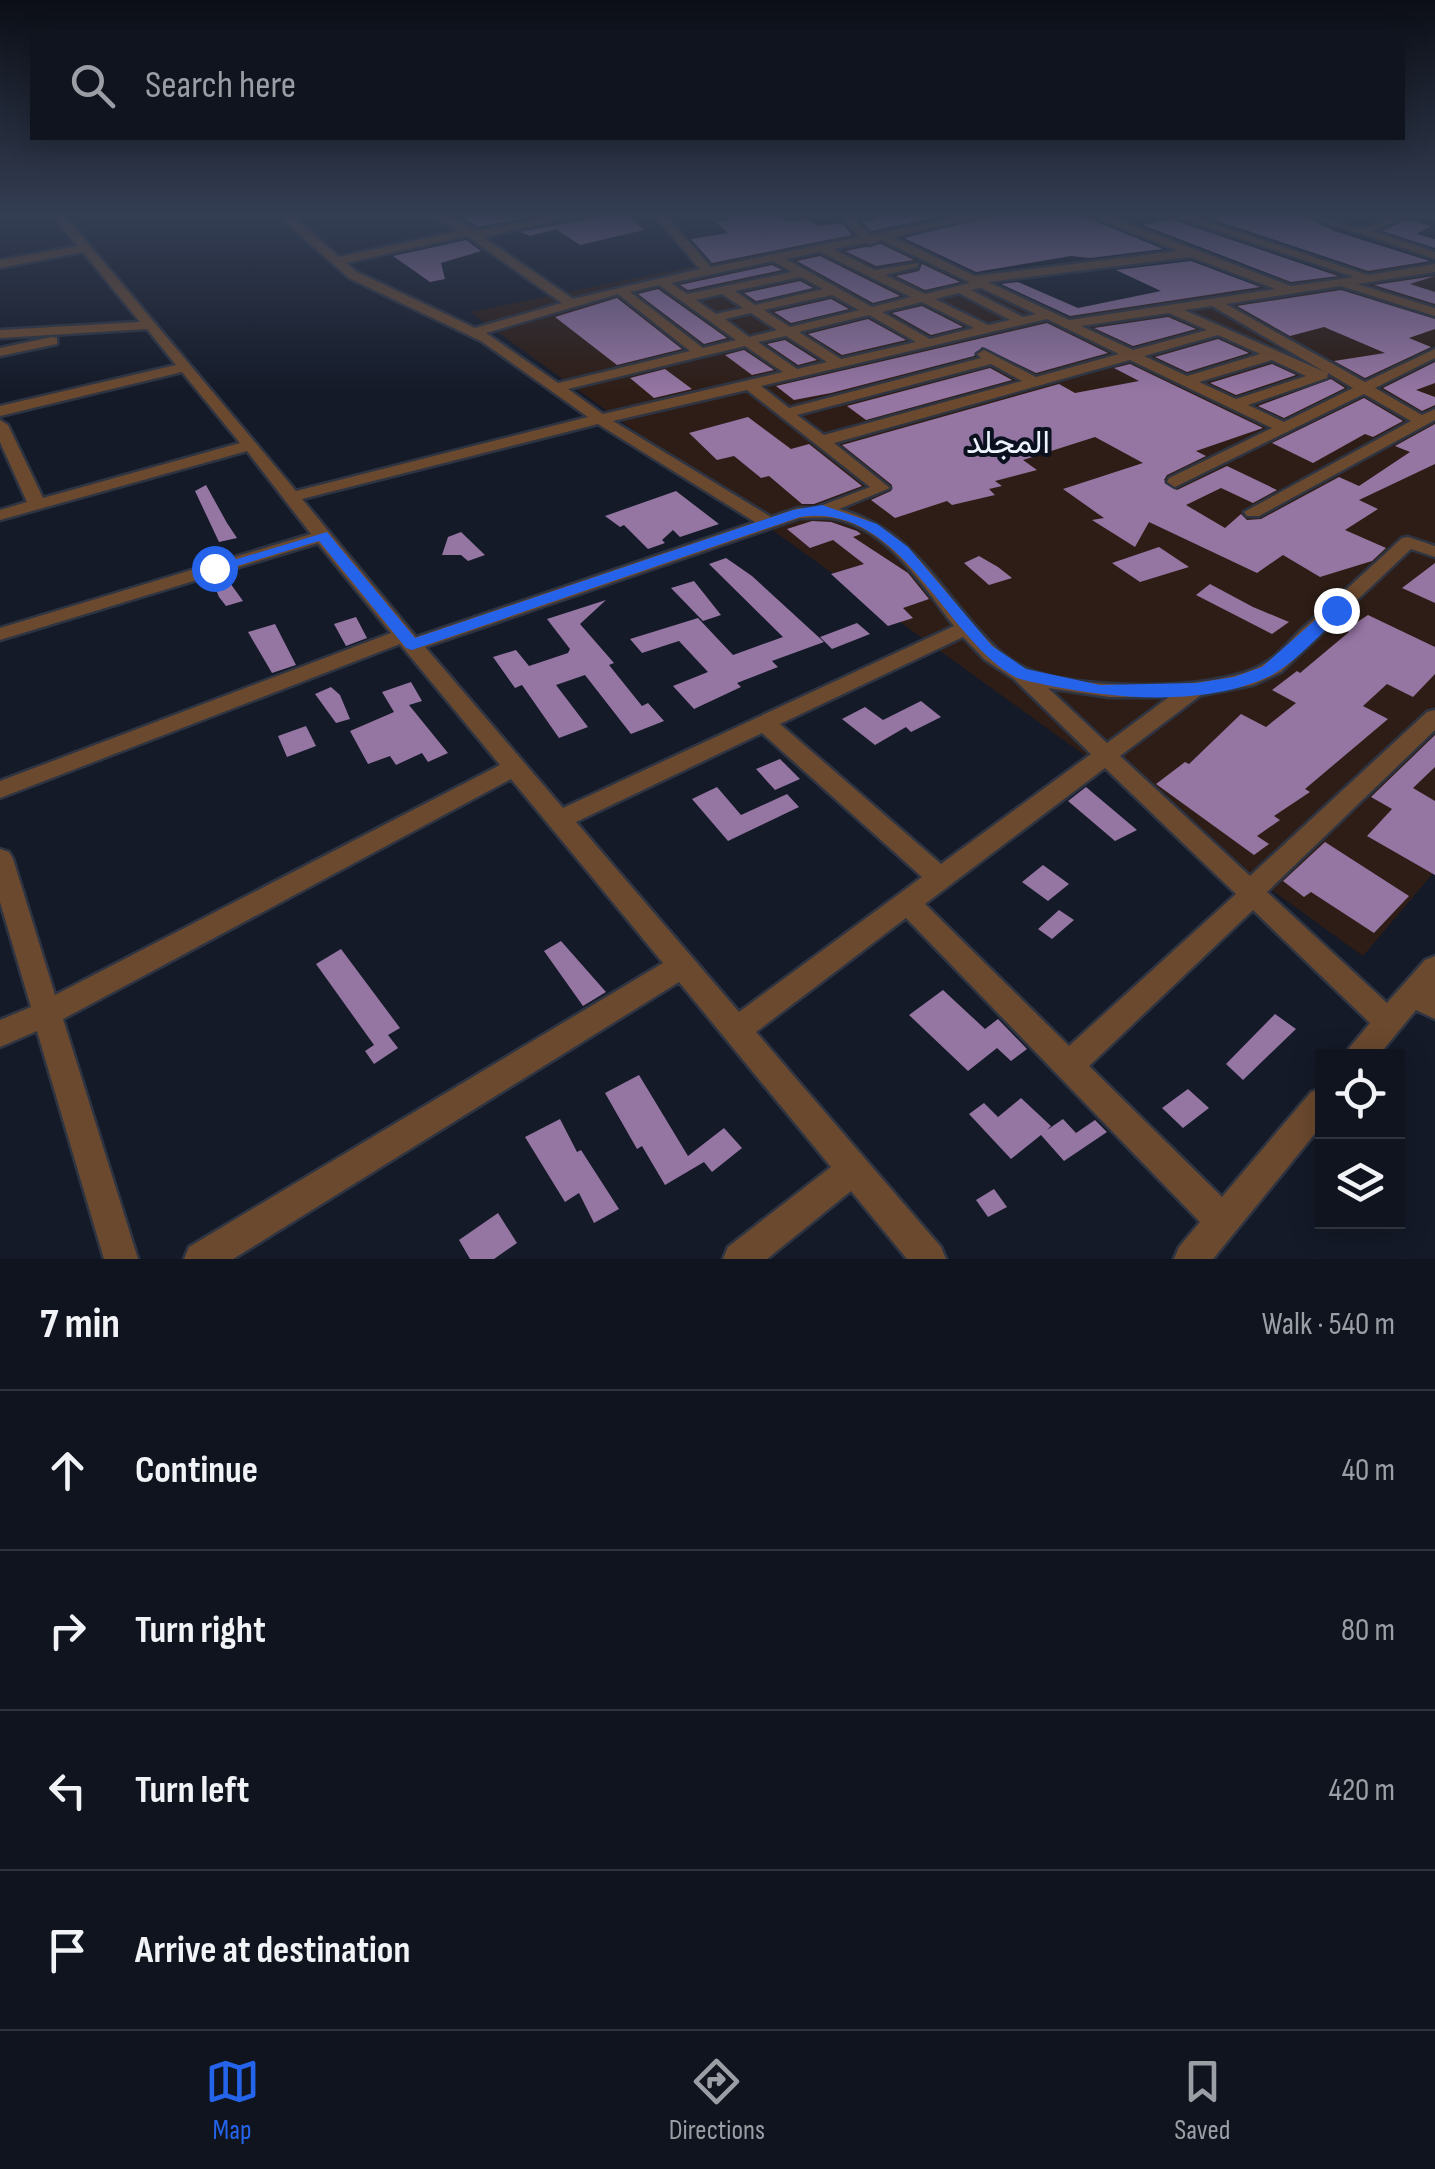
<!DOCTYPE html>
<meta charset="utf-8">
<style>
body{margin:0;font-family:"Sofia Sans Condensed",Vazirmatn,sans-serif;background:#1d212b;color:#f1f3f6}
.controls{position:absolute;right:30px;bottom:30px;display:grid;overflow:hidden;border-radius:0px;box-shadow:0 5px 25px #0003}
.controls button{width:90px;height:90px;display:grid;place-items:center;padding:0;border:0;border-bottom:2px solid #2f333c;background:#0f141e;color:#f1f3f6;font:50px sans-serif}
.stop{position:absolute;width:30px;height:30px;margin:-22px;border:8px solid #2563eb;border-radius:50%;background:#fff}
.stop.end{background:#2563eb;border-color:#fff;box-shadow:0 2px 10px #0008}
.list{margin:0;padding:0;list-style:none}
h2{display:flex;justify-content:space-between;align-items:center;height:130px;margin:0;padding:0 40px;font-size:42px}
h2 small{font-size:32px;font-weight:400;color:#9b9ea4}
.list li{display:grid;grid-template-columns:65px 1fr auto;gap:30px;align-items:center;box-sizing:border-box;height:160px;padding:0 40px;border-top:2px solid #2f333c}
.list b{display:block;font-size:38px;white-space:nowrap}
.list em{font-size:32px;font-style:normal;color:#9b9ea4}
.icon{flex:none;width:55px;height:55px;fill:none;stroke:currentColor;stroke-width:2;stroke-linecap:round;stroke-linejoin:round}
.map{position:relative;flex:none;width:1435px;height:1259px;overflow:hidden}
.search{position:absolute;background:#0f141e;box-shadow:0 5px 25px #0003;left:30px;right:30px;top:30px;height:110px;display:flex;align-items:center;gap:25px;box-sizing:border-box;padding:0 35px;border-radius:0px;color:#9b9ea4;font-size:38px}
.sheet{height:770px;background:#0f141e}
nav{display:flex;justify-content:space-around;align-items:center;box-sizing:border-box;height:140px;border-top:2px solid #2f333c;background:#0f141e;font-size:28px;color:#9b9ea4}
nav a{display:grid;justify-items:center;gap:5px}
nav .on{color:#2563eb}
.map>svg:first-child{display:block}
</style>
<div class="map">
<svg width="1435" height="1259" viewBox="0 0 1435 1259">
<rect width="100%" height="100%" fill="#141a28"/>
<path fill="#2e1d16" d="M874,229L1068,316L1394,257L1435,267V871L1363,956L470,312Z"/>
<path fill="#9575a2" d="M479,215H537L478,227L463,218Z
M608,215H628L644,230L580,245L556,229L530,236L520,232Z
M725,215H778L785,222L808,219L818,226L842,223L852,235L712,263L691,239L728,233L716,222L730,220Z
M871,215H949L871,231L862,221L876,220Z
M995,215H1080L1163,249L1090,258L1071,256L976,272L904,238Z
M1200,215H1302L1334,231L1430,261L1368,271Z
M1170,219L1338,276L1291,282L1143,225Z
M1406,220L1431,226L1416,234L1435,239V248L1382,231Z
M466,240L481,251L441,263L445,279L430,282L393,256Z
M881,244L914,260L876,266L845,251Z
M820,256L900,296L873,303L797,261Z
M1191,261L1260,287L1070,316L1001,284L1018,282L1078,308L1161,291L1116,270Z
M922,264L960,282L925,290L896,276L919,271Z
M772,265L782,270L688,290L680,285Z
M1435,276L1410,284L1435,292V304L1374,285Z
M800,281L813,288L756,301L744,293Z
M658,289L727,338L704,344L638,294Z
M1341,290L1435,319V329L1409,338L1431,347L1365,378L1334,361L1385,353L1324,327L1290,336L1237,306Z
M617,298L682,349L617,365L555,317Z
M831,299L849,309L791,323L774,312Z
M922,306L963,327L931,335L892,313Z
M1168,317L1196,329L1133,346L1094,328Z
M868,319L906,340L842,355L808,334Z
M1047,323L1108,353L1036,373L982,347L974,356L831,393L794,400L776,386Z
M1218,339L1249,353L1187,372L1155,357Z
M785,340L817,360L798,365L767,344Z
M744,350L774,370L752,375L725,355Z
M1435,362V383L1416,390L1435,397V405L1422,411L1383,388Z
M1130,364L1263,428L1196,451L1206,456L1167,475L1164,480L1177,490L1227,466L1277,490L1253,503L1221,488L1186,505L1225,528L1241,514L1247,520L1261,519L1339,477L1359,486L1410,452L1395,446L1435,424V464L1359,500L1378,509L1345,530L1386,548L1372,561L1320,577L1283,555L1257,573L1149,522L1135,547L1092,520L1104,518L1063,489L1143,463L1095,437L1023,460L1037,470L995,481L1002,486L989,489L995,495L952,505L947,501L895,518L871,500L891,491L892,485L842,445L1059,384L1075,393L1139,381L1114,368Z
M1272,364L1296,375L1236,395L1210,383Z
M990,368L1012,380L866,420L847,406Z
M665,369L692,389L654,398L630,378Z
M1331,379L1345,388L1284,418L1258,406Z
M1364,398L1403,421L1373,437L1365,434L1313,463L1272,443Z
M748,417L791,449L809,444L862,486L814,504H802L769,476L761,478L734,456L717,460L689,433Z
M206,485L227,523L237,538L219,542L195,491Z
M676,491L719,524L680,537L673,530L662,540L665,543L648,549L624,525L620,527L605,516Z
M812,521L831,522L857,531L861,534L853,537L908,573L929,599L903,608L913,618L888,626L831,574L864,564L833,540L810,548L787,529Z
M461,532L485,555L468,561L461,555H442L448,537Z
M1159,547L1189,567L1140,582L1112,563Z
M979,556L998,567L1012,578L989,585L964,563Z
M726,558L752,576L824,642L772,661L778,667L737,683L741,687L694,709L673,686L708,672L679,641L642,653L630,639L698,618L733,655L783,637L709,564Z
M1435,563V603L1402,588Z
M225,576L243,601L226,606L219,597L212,580Z
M694,581L721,615L703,621L671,588Z
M1210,584L1253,607L1289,622L1272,634L1196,595Z
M606,600L580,624L614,663L609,665L642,706L648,703L664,721L631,734L585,675L556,685L588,727L559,738L522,685L515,688L493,657L516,650L529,666L568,653L570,649L547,619Z
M1368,615L1435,647V674L1413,697L1387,684L1363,706L1388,719L1305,789L1310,792L1274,816L1280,820L1257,836L1269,844L1254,855L1156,784L1185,762L1189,764L1241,714L1266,727L1296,703L1272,690L1297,671L1300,673L1349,632L1345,630Z
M356,617L367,638L346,646L334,624Z
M857,623L870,634L832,649L820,637Z
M275,624L296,665L272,673L248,632Z
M411,682L422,701L409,705L448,753L428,762L422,753L396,765L390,756L368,764L350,731L394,712L382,692Z
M331,687L340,695L350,719L336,723L315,694Z
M921,701L941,717L911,732L906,727L875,745L842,719L865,707L883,720Z
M306,726L316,746L287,757L278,736Z
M1435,735V767L1413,788L1435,801V875L1367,836L1392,809L1371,797Z
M780,759L800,779L775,790L756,769Z
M717,787L741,815L787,794L799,807L728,841L692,799Z
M1086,787L1137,830L1115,841L1068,801Z
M1325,842L1409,896L1374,933L1311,892L1304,897L1283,881Z
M1043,865L1069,884L1048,901L1022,882Z
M1059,910L1074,920L1052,939L1038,929Z
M561,941L606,992L583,1006L544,951Z
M341,949L400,1028L388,1035L398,1048L374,1064L365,1051L374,1045L316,964Z
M943,990L985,1029L998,1019L1027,1049L1011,1061L997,1048L968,1071L909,1015Z
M1275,1014L1296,1029L1243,1080L1226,1064Z
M639,1075L688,1156L724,1128L742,1148L712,1172L704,1162L665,1185L642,1146L637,1149L605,1093Z
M1188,1089L1209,1108L1183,1128L1162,1108Z
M1021,1098L1051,1126L1047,1130L1063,1119L1076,1133L1095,1120L1107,1132L1064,1161L1041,1135L1011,1159L969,1114L984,1103L998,1117Z
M560,1119L577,1152L581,1150L619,1209L594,1223L579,1193L565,1202L525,1137Z
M994,1189L1007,1207L988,1217L976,1200Z
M498,1213L517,1243L494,1259H470L459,1240Z"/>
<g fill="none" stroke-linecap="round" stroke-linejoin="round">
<g stroke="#2e3441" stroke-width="5">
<path id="minor" d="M53,215H64L296,491L588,417L481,341L349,278L278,215H290L339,257L460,231L431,215H445L477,231L558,215H580L483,237L573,299L700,269L654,215H665L711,267L859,237L839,215H850L870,235L969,215H991L893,237L975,276L1178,251L1090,215H1105L1291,286L1354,277L1170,215H1187L1368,275L1435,264V272L1357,284L1435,308V316L1341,286L1226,304L1365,382L1435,349V358L1375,388L1422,415L1435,409V420L1259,516H1247L1244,512L1411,421L1364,394L1175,487L1167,482L1169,478L1272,428L1130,360L834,443L890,488L839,509C915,530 940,592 990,642C1000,653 1014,663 1027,669C1077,690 1212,692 1260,666C1276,658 1288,643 1300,631C1334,600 1368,570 1402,538L1408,537L1435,546V557L1411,549L1281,672L1253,685L1201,695L1120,756L1250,876L1427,712L1435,710V730L1267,892L1387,1003L1425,960L1435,956V1019L1416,1010L1378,1056H1345L1350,1047L1370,1023L1253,910L1089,1066L1222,1197L1311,1092L1322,1088V1125L1213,1259H1174L1179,1247L1200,1222L906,918L756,1032L941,1247L946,1259H907L851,1191L767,1259H723L728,1247L831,1167L679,982L233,1259H184L189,1247L663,963L511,779L63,1019L138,1259H104L37,1031L0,1047V1020L31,1007L0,902V849L9,852L13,859L55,995L500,765L400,644L0,798V781L391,633L318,543L0,640V628L311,534L247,451L0,520V510L27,502L0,442V420L8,425L43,498L240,443L182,372L0,416V406L176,365L147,329L0,338V330L140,322L83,252L0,268V260L78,246ZM467,236L562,303L475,328L357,272L346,263ZM881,240L967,281L970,283L925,294L885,275L918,267V263L875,270L833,249L865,243L870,245ZM820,252L911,297L872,307L786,259ZM1191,257L1275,289L1069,320L988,282ZM773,261L792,272L687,294L671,283ZM801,277L823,289L755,305L735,291ZM659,285L736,340L703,348L630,292ZM981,288L1036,314L1023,317L971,290ZM959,293L1010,320L988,325L935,299ZM618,294L690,351L558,383L486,333ZM722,294L743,308L716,314L696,300ZM832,295L859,310L790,327L764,310ZM922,302L974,328L930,339L882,312ZM1212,306L1325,372L1184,310ZM751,313L777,330L749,337L725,319ZM1169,313L1207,330L1133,350L1081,326ZM869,315L916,342L841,359L799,332ZM1047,319L1119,354L1036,377L984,350L977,354L981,358L789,408L761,386ZM1218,335L1260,354L1187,376L1144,356ZM786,336L827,362L797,369L758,342ZM745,346L783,372L603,414L568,389ZM1272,360L1306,376L1236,399L1199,382ZM991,364L1022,381L824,435L797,415ZM1328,373L1353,388L1284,422L1248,405L1327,378ZM747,390L870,487L815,508H798L771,517L613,421ZM598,424L755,522L416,637L302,499ZM800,518C810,518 821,517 832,518C887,527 922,585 954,626L563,808L425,647ZM963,637L985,660L1014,679L1091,754L941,864L780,724ZM1048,688L1109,697H1169L1107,743ZM762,733L922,877L739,1012L576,822ZM1105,768L1236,894L1069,1046L925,904Z
M1306,215C1325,215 1346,229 1362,228C1378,227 1390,215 1409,215L1372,231L1435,252V259Z
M1424,215H1435V220Z
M52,337L57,338V344L0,356V348Z"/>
</g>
<use href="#minor" fill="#6b492f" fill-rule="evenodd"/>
</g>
<linearGradient id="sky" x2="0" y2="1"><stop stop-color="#0b0e16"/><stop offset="0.55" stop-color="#343e53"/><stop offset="1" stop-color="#343e53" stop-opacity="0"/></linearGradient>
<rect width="1435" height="392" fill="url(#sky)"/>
<path fill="#2563eb" d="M822,505L877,524L908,547L992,646L1026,669L1100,685L1196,683L1234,677L1262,667L1330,607L1344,610C1328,628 1291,666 1270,676C1204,707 1115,699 1046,685C1034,682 1020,681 1010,674C940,629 899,502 800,517L412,650L406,648L319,541L214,573L207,568L327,532L415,638L793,510Z"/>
<g text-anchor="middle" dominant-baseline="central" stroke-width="8" stroke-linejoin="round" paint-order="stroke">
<g font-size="32" fill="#edf2fc" stroke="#0b111e">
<text x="1008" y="443">المجلد</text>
</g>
</g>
</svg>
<div class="controls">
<button><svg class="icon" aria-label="locate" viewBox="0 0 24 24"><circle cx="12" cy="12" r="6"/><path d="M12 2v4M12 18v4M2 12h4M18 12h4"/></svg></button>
<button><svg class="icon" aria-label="layers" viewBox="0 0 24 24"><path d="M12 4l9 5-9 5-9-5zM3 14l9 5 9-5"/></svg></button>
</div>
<div class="stop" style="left:214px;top:568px"></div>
<div class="stop end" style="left:1336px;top:610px"></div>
<div class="search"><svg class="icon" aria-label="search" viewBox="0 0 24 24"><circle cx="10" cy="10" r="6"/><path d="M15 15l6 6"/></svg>Search here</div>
</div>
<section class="sheet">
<h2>7 min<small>Walk · 540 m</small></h2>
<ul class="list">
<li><svg class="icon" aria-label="ahead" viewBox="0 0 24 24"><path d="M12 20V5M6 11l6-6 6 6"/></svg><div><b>Continue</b></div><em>40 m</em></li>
<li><svg class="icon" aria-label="right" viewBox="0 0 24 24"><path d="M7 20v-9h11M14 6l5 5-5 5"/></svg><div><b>Turn right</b></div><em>80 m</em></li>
<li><svg class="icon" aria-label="left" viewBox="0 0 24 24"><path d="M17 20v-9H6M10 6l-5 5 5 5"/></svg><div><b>Turn left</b></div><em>420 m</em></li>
<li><svg class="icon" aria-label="arrive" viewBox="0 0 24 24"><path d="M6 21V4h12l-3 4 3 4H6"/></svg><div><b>Arrive at destination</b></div></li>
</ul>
</section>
<nav>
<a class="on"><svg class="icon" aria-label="map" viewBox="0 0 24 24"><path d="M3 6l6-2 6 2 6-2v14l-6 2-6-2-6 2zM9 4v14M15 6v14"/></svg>Map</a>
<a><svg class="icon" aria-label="directions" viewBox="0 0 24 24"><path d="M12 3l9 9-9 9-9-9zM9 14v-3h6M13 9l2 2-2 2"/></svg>Directions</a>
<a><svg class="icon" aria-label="saved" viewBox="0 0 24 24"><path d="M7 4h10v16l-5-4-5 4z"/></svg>Saved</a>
</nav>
